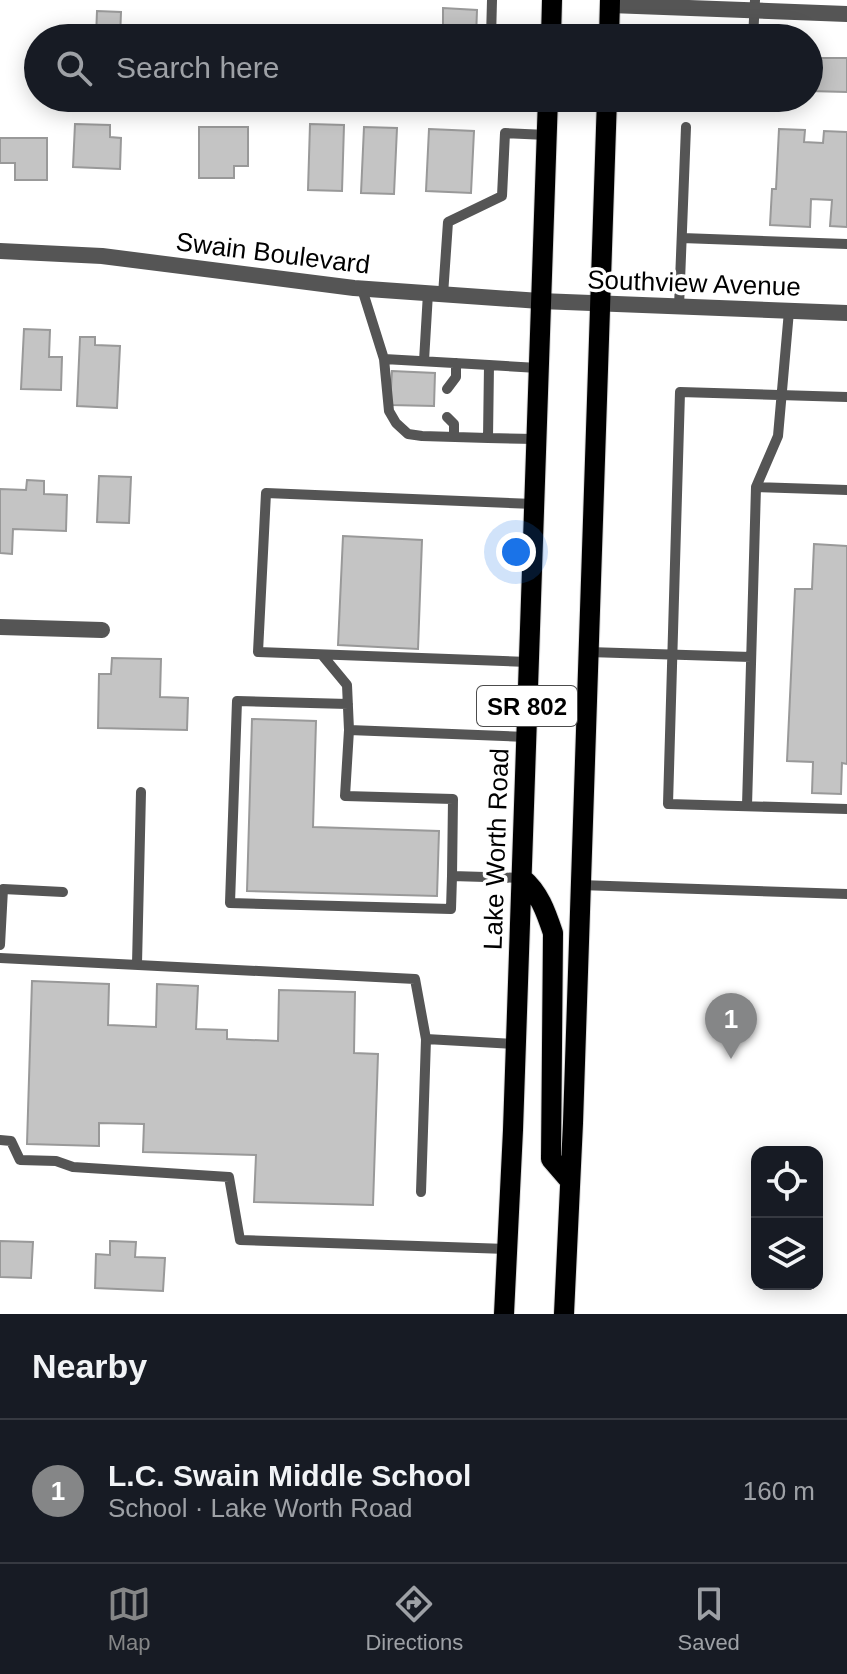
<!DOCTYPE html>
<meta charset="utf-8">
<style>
body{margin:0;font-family:Helvetica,sans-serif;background:#242831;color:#f1f3f6}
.controls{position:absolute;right:24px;bottom:24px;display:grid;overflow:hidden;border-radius:16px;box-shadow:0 4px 20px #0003}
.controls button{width:72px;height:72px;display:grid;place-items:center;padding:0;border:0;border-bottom:2px solid #363941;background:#171b24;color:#f1f3f6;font:40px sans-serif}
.you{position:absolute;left:516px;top:552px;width:28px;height:28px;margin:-20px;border:6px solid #fff;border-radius:50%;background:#1a73e8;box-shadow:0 0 0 12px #1a73e833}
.badge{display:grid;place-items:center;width:52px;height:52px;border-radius:50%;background:#858687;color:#fff;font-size:26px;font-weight:700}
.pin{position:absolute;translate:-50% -66px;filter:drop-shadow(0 2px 4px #0008)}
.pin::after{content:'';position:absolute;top:42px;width:28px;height:24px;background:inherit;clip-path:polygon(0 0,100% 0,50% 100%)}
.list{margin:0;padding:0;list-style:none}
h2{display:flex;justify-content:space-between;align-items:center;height:104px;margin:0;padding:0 32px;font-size:34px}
h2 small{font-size:26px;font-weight:400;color:#9ea1a6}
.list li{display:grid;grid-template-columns:52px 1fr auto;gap:24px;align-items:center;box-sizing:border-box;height:144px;padding:0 32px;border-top:2px solid #363941}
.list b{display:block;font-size:30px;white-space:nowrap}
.list p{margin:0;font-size:26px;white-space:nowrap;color:#9ea1a6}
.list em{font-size:26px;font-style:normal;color:#9ea1a6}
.icon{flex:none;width:44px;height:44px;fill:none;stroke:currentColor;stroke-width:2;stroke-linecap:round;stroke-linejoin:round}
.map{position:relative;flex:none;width:847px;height:1314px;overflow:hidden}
.search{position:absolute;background:#171b24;box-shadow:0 4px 20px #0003;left:24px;right:24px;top:24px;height:88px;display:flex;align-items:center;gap:20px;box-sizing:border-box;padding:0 28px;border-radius:44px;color:#9ea1a6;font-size:30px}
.sheet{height:248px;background:#171b24}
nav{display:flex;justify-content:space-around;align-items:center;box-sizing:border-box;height:112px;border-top:2px solid #363941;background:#171b24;font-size:22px;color:#9ea1a6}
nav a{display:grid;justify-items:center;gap:4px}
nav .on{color:#858687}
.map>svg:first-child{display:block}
</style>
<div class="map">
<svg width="847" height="1314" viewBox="0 0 847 1314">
<rect width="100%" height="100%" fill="#fff"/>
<path fill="#c4c4c4" stroke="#999" stroke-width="2" d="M443,8L477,10L476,38H443Z
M97,11L121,12L120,38L96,37Z
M809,58H847V92L809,91Z
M75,124L110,125V137L121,138L120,169L73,167Z
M310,124L344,125L342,191L308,190Z
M199,127H248V166H234V178H199Z
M364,127L397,128L394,194L361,193Z
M429,129L474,131L471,193L426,191Z
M779,129L805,130L804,142L823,143L824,131L847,132V227L830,226L832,200L811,199L810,227L770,225L772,189H776Z
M0,138H47V180H15V163H0Z
M24,329L50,330L49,357H62L61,390L21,389Z
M80,337H95V345L120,346L117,408L77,406Z
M392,371L435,373L434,406L390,405Z
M99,476L131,477L129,523L97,522Z
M27,480L44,481V494L67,495L66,531L13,529L12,554L0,553V489L26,490Z
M343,536L422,540L418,649L338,645Z
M814,544L847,546V764L842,763L841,794L812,793L813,762L787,761L795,589H812Z
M112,658L161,659L160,697L188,698L187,730L98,728L99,674H111Z
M252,719L316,721L313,827L439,831L437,896L247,891Z
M32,981L109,984L108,1025L156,1027L157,984L198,986L196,1029L227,1030V1039L278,1041L279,990L355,992L354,1053L378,1054L373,1205L254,1202L256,1155L143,1152L144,1124L99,1123V1146L27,1144Z
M0,1241L33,1242L31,1278L0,1277Z
M110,1241L136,1242L135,1257L165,1258L163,1291L95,1288L96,1254L110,1255Z"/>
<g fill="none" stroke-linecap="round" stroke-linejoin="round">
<g stroke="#dbdbdb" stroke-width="22">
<path id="primary" d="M551,38L552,0
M609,38L610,0
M522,878C539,892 546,912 553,933L551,1159L570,1181
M504,1314L513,1130L548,98
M564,1314L573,1123L607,98"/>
</g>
<path stroke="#555" stroke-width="10" d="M491,38L492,0
M753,38L755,0
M682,238L847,244
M362,289L384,359L389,411L396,423L408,434L422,436L488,438L489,365L384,359
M443,295L448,222L502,196L505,133L547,135
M679,307L686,127
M424,361L428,293
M489,365L538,368
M447,389L456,377V363
M847,397L680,392L668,804L847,809
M447,417L454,424V437
M488,438L535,439
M756,487L847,490
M588,652L751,657
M323,656L347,685L349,730L526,737
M528,662L258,652L266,493L534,504
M348,704L237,701L230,903L451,909L452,876
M349,730L345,796L453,799L452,876L522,878
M747,806L756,487L778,436L789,311
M580,885L847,894
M0,945L3,889L63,892
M0,958L415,979L426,1039L516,1044
M137,964L141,792
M0,1140L11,1141L20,1160L56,1161L73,1167L229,1177L240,1240L507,1249
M421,1192L426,1039"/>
<path stroke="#555" stroke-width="16" d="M610,5L847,14
M0,251L102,256L354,288L540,301L847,313
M0,627L102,630"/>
<use href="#primary" stroke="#000" stroke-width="20"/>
</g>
<g text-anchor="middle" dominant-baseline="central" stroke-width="7" stroke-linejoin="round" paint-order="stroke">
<rect fill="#fff" stroke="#4c4c4c" stroke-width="2" x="477" y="686" width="100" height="40" rx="6"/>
<g font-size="24" font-weight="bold" fill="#000">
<text x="527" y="706">SR 802</text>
</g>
<g font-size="26" fill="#000" stroke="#fff">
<text transform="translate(273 253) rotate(7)">Swain Boulevard</text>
<text transform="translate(694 283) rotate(2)">Southview Avenue</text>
<text transform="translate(496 849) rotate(-88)">Lake Worth Road</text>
</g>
</g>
</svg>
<div class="controls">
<button><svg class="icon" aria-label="locate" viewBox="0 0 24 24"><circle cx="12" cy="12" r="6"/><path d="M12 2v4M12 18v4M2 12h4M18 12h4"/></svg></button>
<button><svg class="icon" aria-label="layers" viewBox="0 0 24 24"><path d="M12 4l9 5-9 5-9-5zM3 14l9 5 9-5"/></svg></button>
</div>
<div class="you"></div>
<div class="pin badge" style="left:731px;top:1059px">1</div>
<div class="search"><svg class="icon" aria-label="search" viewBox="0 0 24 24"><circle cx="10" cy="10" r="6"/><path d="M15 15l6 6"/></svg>Search here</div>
</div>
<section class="sheet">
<h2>Nearby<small></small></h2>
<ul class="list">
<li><span class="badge">1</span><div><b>L.C. Swain Middle School</b><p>School · Lake Worth Road</p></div><em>160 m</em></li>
</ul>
</section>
<nav>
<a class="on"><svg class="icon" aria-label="map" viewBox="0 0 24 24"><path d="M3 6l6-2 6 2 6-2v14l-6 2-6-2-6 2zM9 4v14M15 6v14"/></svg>Map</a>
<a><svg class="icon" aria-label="directions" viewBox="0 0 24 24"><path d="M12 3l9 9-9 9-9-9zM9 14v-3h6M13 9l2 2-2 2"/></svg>Directions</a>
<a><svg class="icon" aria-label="saved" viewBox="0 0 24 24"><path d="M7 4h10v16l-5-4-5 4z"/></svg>Saved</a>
</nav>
